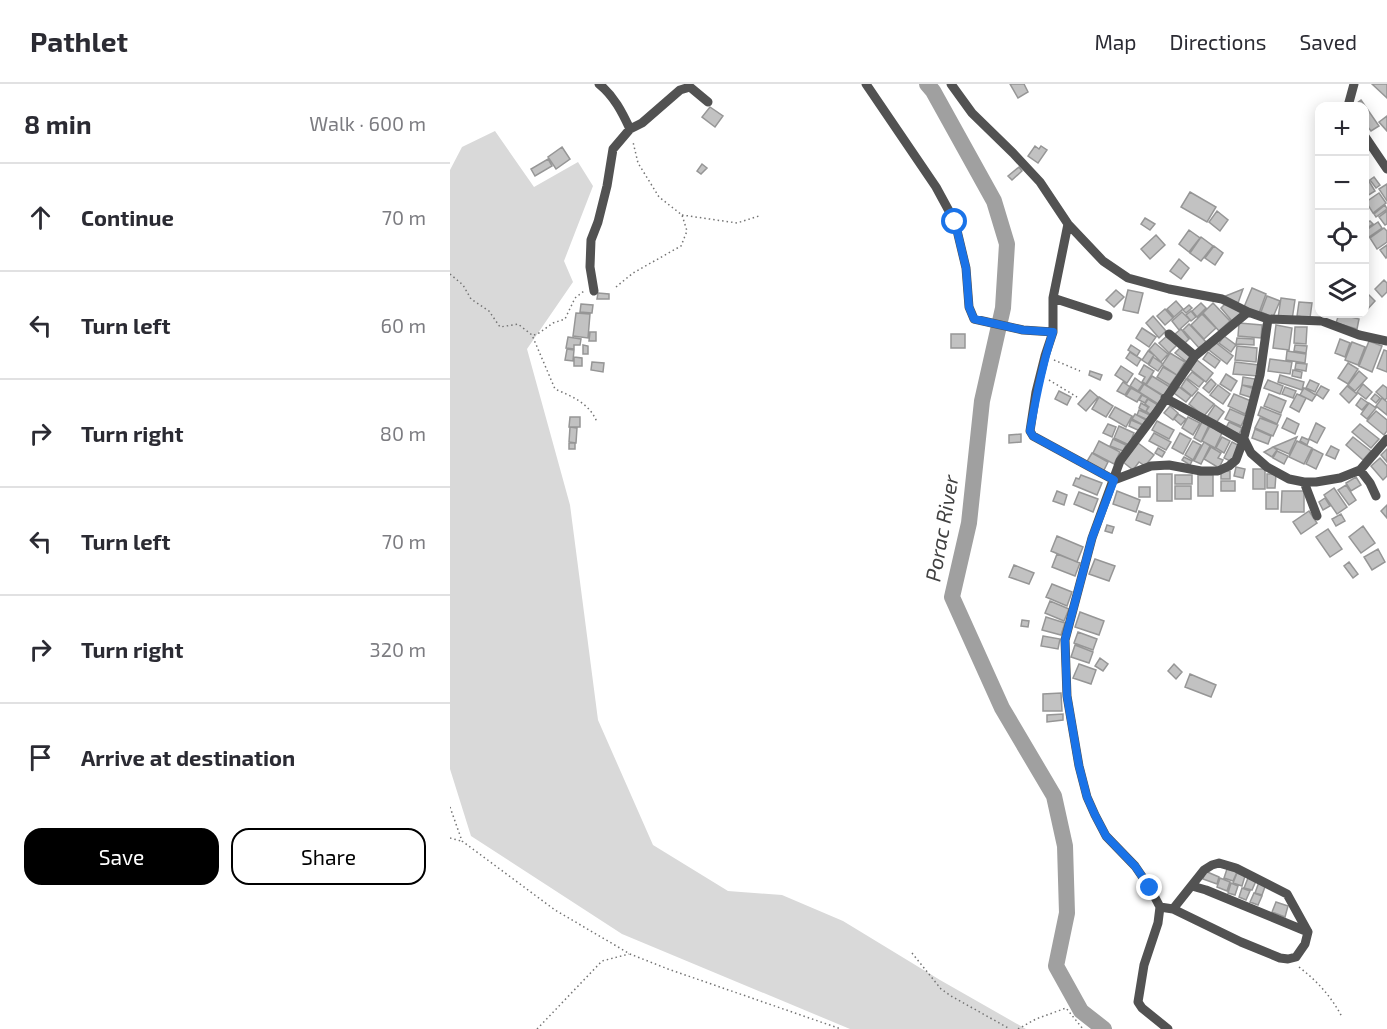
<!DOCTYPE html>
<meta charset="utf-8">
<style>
body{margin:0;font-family:"Exo 2",sans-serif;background:#f2f2f3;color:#2b2b33}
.controls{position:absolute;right:18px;top:18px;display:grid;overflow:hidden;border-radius:12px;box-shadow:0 3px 15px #0003}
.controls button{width:54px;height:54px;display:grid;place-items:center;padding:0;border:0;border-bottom:2px solid #e1e1e2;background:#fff;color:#2b2b33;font:30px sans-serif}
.stop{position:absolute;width:18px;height:18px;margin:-14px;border:4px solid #1a73e8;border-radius:50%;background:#fff}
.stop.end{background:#1a73e8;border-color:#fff;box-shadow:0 2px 6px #0008}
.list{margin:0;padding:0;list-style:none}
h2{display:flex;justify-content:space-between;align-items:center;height:78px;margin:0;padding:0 24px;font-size:26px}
h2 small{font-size:20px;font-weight:400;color:#7c7c81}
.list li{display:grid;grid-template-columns:39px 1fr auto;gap:18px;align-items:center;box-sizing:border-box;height:108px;padding:0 24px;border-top:2px solid #e1e1e2}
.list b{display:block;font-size:22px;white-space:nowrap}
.list em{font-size:20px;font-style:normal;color:#7c7c81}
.actions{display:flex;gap:12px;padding:18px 24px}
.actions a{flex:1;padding:14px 0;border:2px solid #000;border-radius:18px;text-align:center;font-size:21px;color:#000}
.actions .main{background:#000;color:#fff}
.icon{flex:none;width:33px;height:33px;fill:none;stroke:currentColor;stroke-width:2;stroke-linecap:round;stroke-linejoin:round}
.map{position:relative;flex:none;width:937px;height:945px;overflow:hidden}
header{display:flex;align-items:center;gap:36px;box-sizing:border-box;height:84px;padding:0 30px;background:#fff;border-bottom:2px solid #e1e1e2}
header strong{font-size:28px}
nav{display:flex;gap:33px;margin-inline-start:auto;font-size:21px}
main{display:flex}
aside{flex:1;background:#fff}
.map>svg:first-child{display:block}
</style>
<header>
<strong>Pathlet</strong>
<nav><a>Map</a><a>Directions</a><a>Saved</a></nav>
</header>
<main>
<aside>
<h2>8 min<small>Walk · 600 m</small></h2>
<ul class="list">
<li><svg class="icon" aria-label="ahead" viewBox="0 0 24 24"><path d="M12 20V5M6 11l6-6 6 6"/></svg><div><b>Continue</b></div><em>70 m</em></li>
<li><svg class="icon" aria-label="left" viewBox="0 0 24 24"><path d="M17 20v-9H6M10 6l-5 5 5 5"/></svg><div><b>Turn left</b></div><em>60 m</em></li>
<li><svg class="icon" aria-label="right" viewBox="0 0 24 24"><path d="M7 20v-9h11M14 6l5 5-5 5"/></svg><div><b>Turn right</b></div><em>80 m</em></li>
<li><svg class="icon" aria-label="left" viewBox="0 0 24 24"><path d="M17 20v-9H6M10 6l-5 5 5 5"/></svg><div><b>Turn left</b></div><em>70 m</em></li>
<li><svg class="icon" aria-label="right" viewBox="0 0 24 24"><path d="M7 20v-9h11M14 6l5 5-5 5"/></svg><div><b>Turn right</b></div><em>320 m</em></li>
<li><svg class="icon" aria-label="arrive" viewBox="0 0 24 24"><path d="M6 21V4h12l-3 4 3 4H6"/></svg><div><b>Arrive at destination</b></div></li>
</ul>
<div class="actions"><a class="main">Save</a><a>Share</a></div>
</aside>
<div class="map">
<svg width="937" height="945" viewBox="0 0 937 945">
<rect width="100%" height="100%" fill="#fff"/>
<path fill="#d9d9d9" d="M45,47L84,103L128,78L143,102L114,177L123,198L77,265L120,421L148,636L203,761L278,807L332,811L393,837L490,896L576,945H400L172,850L21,752L0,685V86L12,63Z"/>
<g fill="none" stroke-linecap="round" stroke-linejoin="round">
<path stroke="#a0a0a0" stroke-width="16" d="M477,0L483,7L544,117L557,160L553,224L532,317L519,439L502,513L552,624L604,712L615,762L617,829L606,882L631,927L654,945"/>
</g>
<path fill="#c2c2c2" stroke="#969696" stroke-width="1.5" d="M560,0H574L578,8L568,14Z
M922,0H937V14Z
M911,16L929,42L921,47L914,38V22H903Z
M260,23L273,32L265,43L252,33Z
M937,32V47L929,38Z
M585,62L589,65L591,62L597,66L588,79L578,72Z
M112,63L120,75L106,85L98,73Z
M98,75L102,82L85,92L81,85Z
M252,80L257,84L251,90L247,87Z
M569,83L572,87L562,96L558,92Z
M924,93L930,101L926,104L920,96Z
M917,94L925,107L914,114V95Z
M937,100V117L929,105Z
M740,108L766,123L757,138L731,123Z
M929,109L936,119L923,129L916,118Z
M935,121L937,125L926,133L924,130Z
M767,127L778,136L770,147L759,138Z
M937,127V140L935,141L929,133Z
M695,134L705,140L700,146L691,140Z
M920,137L923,140L914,146V141Z
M928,138L932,144L919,153L915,147Z
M934,144L937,147V158L927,165L920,154Z
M739,146L750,154L739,168L729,160Z
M706,151L715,161L700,175L691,165Z
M751,153L763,162L751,177L740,169Z
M937,161V173L936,174L930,166Z
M764,162L773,169L765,181L755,174Z
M729,175L739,184L731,195L720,187Z
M934,196L937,199V208L932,213L925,205Z
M802,204L816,210L809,229L794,223Z
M793,205L788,219L773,213Z
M666,206L674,213L664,223L656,216Z
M678,206L693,209L688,229L673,226Z
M148,209L159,210V215H147Z
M919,211L925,217L914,229V216Z
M817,212L830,217L823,233L811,228Z
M831,214L845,216L842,236L828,234Z
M726,217L733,225L724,233L717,225Z
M849,218L862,219L860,234L847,232Z
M751,219L756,224L747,233L742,227Z
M763,219L780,237L769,247L753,229Z
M776,219L793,230L782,237L771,224Z
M131,220L143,221L142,229L130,228Z
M739,221L742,224L736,229L733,226Z
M715,225L723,234L715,241L707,232Z
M741,227L746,233L741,237L736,231Z
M732,228L740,236L729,246L722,237Z
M126,229L140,230L138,254L123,252Z
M752,230L766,244L754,255L741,241Z
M889,230L909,235L907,245L886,239Z
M703,232L716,247L709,254L696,239Z
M789,239L812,241L811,254L788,252Z
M739,240L756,258L749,264L733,246Z
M826,241L842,244L839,266L823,264Z
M845,243H857L856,260L844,259Z
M692,244L706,253L699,263L686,254Z
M731,245L739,255L734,260L725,250Z
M140,248H146V257H139Z
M501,250H515V264H501Z
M718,251L727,261L719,269L709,259Z
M774,252L786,261L781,268L769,259Z
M118,253L131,255L130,261H124V265L116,264Z
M787,254L804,255V261L786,260Z
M890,255L900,259L895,273L885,269Z
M919,257L932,262L922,288L909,282Z
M765,258L783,272L777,280L759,266Z
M902,258L915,263L908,281L895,276Z
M705,259L718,270L711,278L699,266Z
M133,261L138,262V270H133Z
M681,261L690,267L687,272L678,266Z
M845,261L857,262L856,269L844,267Z
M787,262L807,264L806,278L785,276Z
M730,264L741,272L737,278L725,269Z
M117,265L124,266L123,277L115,276Z
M934,266L937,267V288L927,284Z
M698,267L704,271L698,280L692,276Z
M837,267L856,270L855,279L836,276Z
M680,268L691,275L687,282L676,274Z
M758,268L770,277L765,284L753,275Z
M720,269L735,278L727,291L712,281Z
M124,273L132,274V282H124Z
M703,273L713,280L708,287L699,281Z
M820,275L842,278L840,290L818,287Z
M747,276L763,289L756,298L740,285Z
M142,278L154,279L153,288L141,286Z
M785,278L809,281L808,292L783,290Z
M846,279L857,280L856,287L845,285Z
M898,279L908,285L898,300L888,294Z
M694,281L704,287L696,300L692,298L695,293L689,290Z
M671,282L683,290L677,299L665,291Z
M713,283L727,291L720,301L707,293Z
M843,286L852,288L851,294L842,292Z
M640,287L652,291L650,296L639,291Z
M909,287L917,294L905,307L898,301Z
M742,288L754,297L749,303L737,294Z
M776,290L787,297L781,307L770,300Z
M830,291L854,298L852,306L828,298Z
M702,292L720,303L714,312L696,301Z
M793,293L805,295L804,303L792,301Z
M685,294L693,300L688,307L680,302Z
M736,295L748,305L742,312L731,303Z
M761,295L766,300L759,309L753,304Z
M818,296L833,302L830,310L814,304Z
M860,296L869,300L865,308L856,304Z
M673,298L680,303L675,311L667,307Z
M694,300L713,312L708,320L689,308Z
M913,300L922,308L916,315L907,308Z
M768,301L780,310L773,320L760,311Z
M792,301L805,305L803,314L790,310Z
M933,301L937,304V314L935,316L926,308Z
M871,302L879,306L873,315L866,310Z
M897,302L907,310L899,319L890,310Z
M729,303L741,312L736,318L724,309Z
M835,303L846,307L843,314L832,310Z
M681,304L692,310L687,318L676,312Z
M854,304L866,311L862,317L850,311Z
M640,306L648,313L636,327L628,320Z
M609,307L621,313L617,321L605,315Z
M748,308L764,320L754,332L739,320Z
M784,310L801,317L795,330L778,322Z
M819,310L836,317L831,329L814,322Z
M847,310L856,314L849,328L840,323Z
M925,310L930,314L926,319L921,315Z
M692,311L698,314L695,319L689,316Z
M649,313L663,322L656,333L642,325Z
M911,314L918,319L912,326L906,321Z
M932,314L937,318V331L926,322Z
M698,315L708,321L701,331L696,327L699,323L695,320Z
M691,319L698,323L696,328L689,324Z
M919,319L926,324L917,335L911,330Z
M765,321L774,328L766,339L757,333Z
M720,322L728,329L723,336L714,329Z
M665,323L682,332L676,343L659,333Z
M811,323L831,331L827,340L808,331Z
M780,325L796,332L791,342L775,335Z
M689,326L700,331L698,336L687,331Z
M926,327L937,336V347L934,351L917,337Z
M685,330L696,336L693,341L682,335Z
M728,330L736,335L731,341L724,335Z
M120,333H130V343H119Z
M738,333L750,339L743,351L732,344Z
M810,334L828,341L823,352L805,344Z
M837,334L849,340L845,350L832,344Z
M681,336L693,341L690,347L679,342Z
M707,337L724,346L719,355L702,346Z
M752,338L759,341L751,358L744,354Z
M779,338L792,344L789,350L776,344Z
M866,339L875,344L867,359L859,355Z
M658,340L666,343L662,353L653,349Z
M910,340L929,355L921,364L902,348Z
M669,342L684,349L679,361L664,354Z
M760,342L772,349L765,364L752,357Z
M120,343L127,344L126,359L119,358Z
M805,345L821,352L818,360L802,354Z
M704,349L721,358L716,366L699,357Z
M730,349L741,355L733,370L722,364Z
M571,350V358L559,359V351Z
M772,353L780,357L774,369L766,364Z
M847,353L839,370L823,363Z
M852,353L859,356L857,361L850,357Z
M903,353L921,367L913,376L896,361Z
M663,355L676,361L673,367L660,362Z
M649,357L670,368L664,380L643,369Z
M743,357L751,361L743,376L735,371Z
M847,357L862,364L854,380L839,373Z
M754,358L760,362L751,380L744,377Z
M782,358L790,362L782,378L774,374Z
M119,359H125V365H119Z
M688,359L704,371L695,382L689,378L683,386L673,378Z
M881,362L889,366L885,375L876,371Z
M761,363L771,369L768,374L773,376L769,384L754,375Z
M823,363L827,366L822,373L814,368Z
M708,364L715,368L712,373L705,369Z
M863,365L873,370L866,385L856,380Z
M937,365V378L931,371Z
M827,367L838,372L834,380L823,374Z
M642,369L658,378L653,388L636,379Z
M734,373L742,377L740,381L732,376Z
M930,374L937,382V392L933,396L921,382Z
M786,383L795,385L793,394L784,392Z
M803,385H815V405H803Z
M771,387H780V395H771Z
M707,390H722V417H707Z
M817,390H826L825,404H817Z
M631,391L652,399L647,411L623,401L626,394L629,395Z
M725,391H742V400H725Z
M748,391H763V412H748Z
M906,393L911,401L901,407L896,399Z
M771,397H785V407H771Z
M896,401L906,416L899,421L888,406Z
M725,402H741V415H725Z
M689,403H700V413H689Z
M884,404L897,423L887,430L874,411Z
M607,407L617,411L614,421L603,417Z
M667,407L690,416L686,428L663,420Z
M832,407H854V428H831Z
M629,408L648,415L643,428L624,420Z
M816,408H828V425H816Z
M875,414L880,422L873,426L869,418Z
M937,421V434L931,427Z
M689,427L703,432L700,441L686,436Z
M859,427L867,439L851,450L843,438Z
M891,430L895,437L886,442L882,435Z
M657,441L664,443L662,449L655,447Z
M913,442L925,459L911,469L899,453Z
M878,445L892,465L880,473L866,453Z
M607,452L633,463L627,478L601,467Z
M928,465L935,478L922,486L914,473Z
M607,470L630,479L625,492L602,483Z
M645,475L665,482L659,497L639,490Z
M899,478L908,490L903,494L894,482Z
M564,481L584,489L579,500L559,493Z
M602,500L622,508L617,522L596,513Z
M600,517L619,525L614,537L595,529Z
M630,528L654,537L649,551L625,543Z
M596,533L615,539L611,551L592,546Z
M572,536L579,537L578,543L571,542Z
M628,548L647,555L643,566L624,559Z
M593,552L610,555L608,565L591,562Z
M625,561L643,568L639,579L621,573Z
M650,574L658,580L653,587L645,582Z
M629,580L646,586L641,600L623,594Z
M724,580L732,588L726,595L718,587Z
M740,590L766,601L761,613L735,603Z
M611,609L612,627H593V610Z
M613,630V636L597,638V631Z
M777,785L787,788L783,797L774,794Z
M755,787L769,793L767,800L753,795Z
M787,789L795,792L792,802L783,799Z
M770,794L780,798L777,807L767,803Z
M798,794L806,797L802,806L794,804Z
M809,798L816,800L812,811L805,809Z
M781,799L788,802L785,811L778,809Z
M792,804L800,807L796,816L789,813Z
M804,809L812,812L808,821L800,818Z
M826,818L838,822L835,833L822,828Z"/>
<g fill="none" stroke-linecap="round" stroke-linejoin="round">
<path stroke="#747474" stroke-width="1.5" stroke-dasharray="1.5 3" stroke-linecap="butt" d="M232,131L287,139L309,132
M0,190L13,201L21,215L39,227L50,243L68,240L82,251L105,305C123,313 139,319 147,338
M166,203L183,189L231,162L237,147L232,131L209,113L188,79L183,58
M84,251L89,249L103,239L115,235L125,214L134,207
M604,276L630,287
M599,296L627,313
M0,723L12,757L105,826L180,870L218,885L391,945
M0,754L11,757
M462,869L491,905L501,912L560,945
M849,883C867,897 881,912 892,933
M87,945L152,877L179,870
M568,945L586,935L616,924L633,945"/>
<path stroke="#525252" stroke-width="9" d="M149,0C164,12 172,28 180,45
M416,0L486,103L505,138L516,184L519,223L524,235L573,246L603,248
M501,0L522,29L563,69L590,98L618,140
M898,22L904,0
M914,51L937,85
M144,207L140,183L141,156L148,138L157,102L163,65L180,45L192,39L230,6L240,3L258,18
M603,214L658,232
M798,228L772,215L719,205L678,194L653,177L618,140L603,214V248L595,272L586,308L580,347L583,352L664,396L701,382L719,381L751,387H768L779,382L786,376L793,357L810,291L818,235
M719,250L745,272
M715,314L767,342L793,357
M794,355L801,369L817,383L839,395L854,398H866L890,394L910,386
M854,398L867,432
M926,412L920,399L910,386L937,355
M710,823L723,825L791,858L830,874L838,875L846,873L855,860L858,848L756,806L742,802
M723,825L754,786L762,781L769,779L786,784L837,810L858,848
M718,945L692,924L688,918L694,881L708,839L710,823L700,804L685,782L656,752L645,731L637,713L629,682L617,612L615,556L642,454L670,377L706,329L745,272L798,228L818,235L872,237L909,251L937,257"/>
</g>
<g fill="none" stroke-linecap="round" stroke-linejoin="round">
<path stroke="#1a73e8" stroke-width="8" d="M505,138L516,184L519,223L524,235L573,246L603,248C592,281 586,313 580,347L583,352L664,396L642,454L615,556L617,612L629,682L637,713L645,731L656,752L685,782L700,804"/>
</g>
<g text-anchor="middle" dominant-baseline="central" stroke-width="4.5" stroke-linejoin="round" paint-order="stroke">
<g font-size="21" font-style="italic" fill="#414141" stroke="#fff">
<text transform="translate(491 444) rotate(-80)">Porac River</text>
</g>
</g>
</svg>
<div class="controls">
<button>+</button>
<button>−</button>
<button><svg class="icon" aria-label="locate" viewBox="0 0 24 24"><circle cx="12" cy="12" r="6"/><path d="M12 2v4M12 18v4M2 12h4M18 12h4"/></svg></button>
<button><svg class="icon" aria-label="layers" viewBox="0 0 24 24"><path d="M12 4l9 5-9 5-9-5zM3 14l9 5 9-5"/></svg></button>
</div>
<div class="stop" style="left:505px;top:138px"></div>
<div class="stop end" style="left:700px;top:804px"></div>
</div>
</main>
